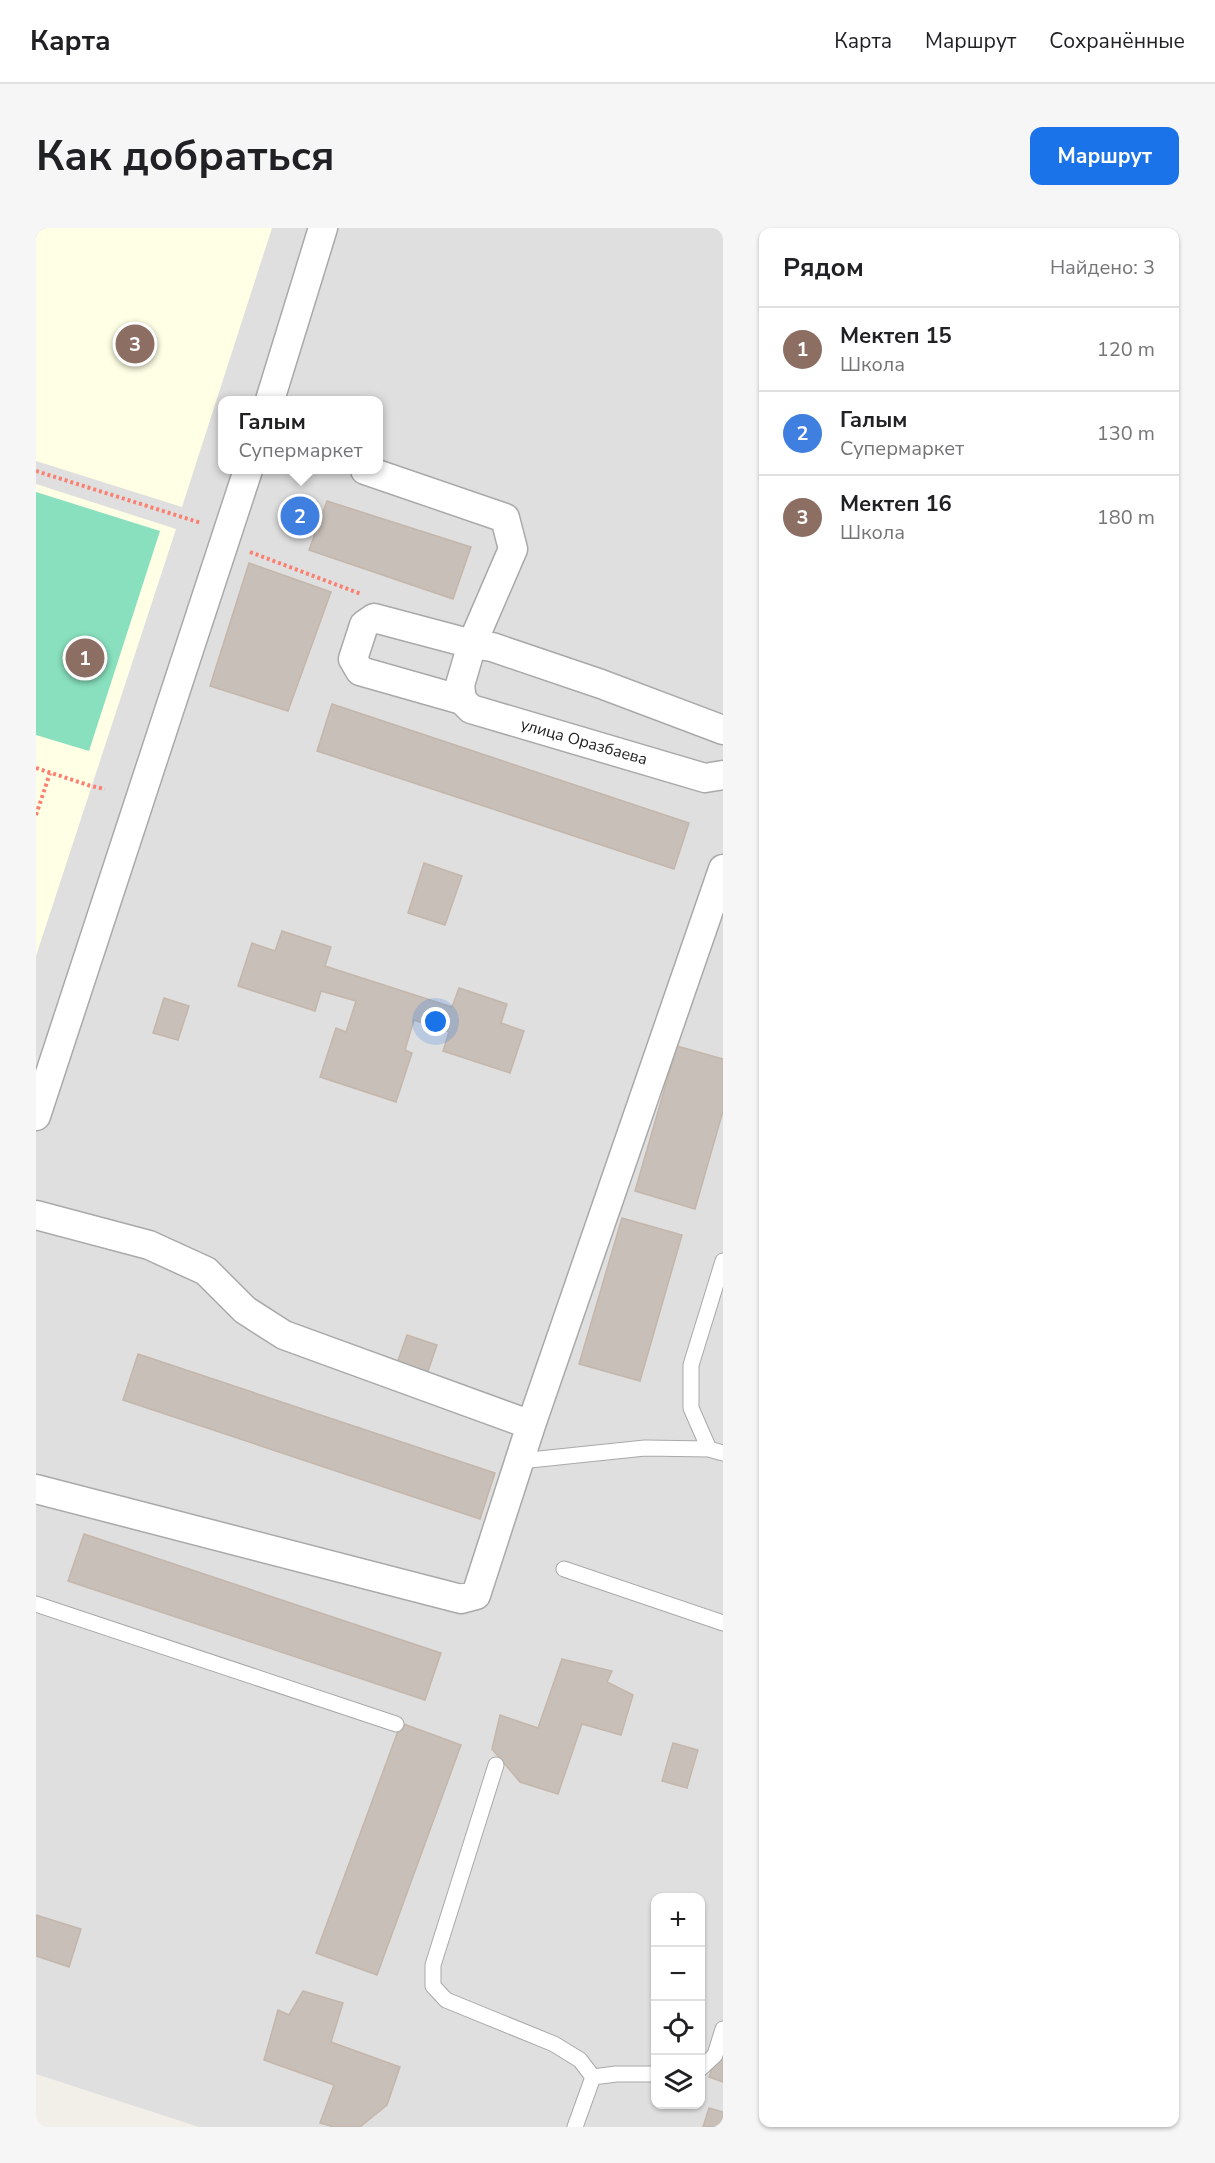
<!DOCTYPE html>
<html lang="ru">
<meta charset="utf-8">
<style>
body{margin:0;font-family:"Nunito Sans",sans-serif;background:#f6f6f6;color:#202124}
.controls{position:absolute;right:18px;bottom:18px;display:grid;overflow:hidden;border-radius:12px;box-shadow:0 2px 4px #0004}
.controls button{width:54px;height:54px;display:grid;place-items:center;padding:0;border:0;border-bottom:2px solid #e0e0e0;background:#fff;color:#202124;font:30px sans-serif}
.you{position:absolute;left:400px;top:794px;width:21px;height:21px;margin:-15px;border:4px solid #fff;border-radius:50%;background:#1a73e8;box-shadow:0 0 0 9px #1a73e833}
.badge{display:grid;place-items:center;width:39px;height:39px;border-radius:50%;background:#1a73e8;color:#fff;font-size:20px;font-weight:700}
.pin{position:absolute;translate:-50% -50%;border:3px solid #fff;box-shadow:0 2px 6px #0006}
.popup{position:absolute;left:182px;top:168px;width:165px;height:78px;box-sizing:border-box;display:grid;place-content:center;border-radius:12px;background:#fff;filter:drop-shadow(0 2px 4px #0005);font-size:20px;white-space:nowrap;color:#757577}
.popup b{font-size:22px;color:#202124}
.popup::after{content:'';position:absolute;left:50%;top:100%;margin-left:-12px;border:12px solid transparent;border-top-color:#fff}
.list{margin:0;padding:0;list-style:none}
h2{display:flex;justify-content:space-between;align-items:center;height:78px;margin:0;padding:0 24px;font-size:26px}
h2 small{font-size:20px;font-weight:400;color:#757577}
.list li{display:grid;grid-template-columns:39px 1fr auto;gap:18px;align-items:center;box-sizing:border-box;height:84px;padding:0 24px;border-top:2px solid #e0e0e0}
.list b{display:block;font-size:22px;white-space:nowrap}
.list p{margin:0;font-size:20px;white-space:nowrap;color:#757577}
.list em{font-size:20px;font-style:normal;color:#757577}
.icon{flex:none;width:33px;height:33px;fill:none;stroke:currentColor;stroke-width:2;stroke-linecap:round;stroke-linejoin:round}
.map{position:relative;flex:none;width:687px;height:1899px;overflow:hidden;border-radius:12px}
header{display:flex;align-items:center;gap:36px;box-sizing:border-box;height:84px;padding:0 30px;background:#fff;border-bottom:2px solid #e0e0e0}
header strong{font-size:28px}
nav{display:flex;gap:33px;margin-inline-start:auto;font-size:21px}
.intro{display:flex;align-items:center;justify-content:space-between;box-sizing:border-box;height:144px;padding:0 36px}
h1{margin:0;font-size:42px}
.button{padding:15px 27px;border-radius:12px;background:#1a73e8;color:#fff;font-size:21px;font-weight:700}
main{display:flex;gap:36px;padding:0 36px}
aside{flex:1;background:#fff;border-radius:12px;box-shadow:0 2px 4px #0004}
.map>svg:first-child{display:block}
</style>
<header>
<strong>Карта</strong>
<nav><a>Карта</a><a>Маршрут</a><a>Сохранённые</a></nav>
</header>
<div class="intro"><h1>Как добраться</h1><a class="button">Маршрут</a></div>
<main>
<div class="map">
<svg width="687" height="1899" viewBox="0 0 687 1899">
<rect width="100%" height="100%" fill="#f2efe9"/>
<path fill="#e0dfdf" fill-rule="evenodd" d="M0,0H687V1899H163L0,1846ZM186,172H342V242H186ZM620,1670H664V1876H620Z"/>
<path fill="#ffffe5" d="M0,0H236L146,279L0,233Z
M0,256L140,301L0,728Z"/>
<path fill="#88e0be" d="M0,264L124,303L53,523L0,507Z"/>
<path fill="#c7bfb8" stroke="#c4b6ab" stroke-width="1.5" d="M291,273L435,319L417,371L273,322Z
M213,335L295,364L252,483L174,458Z
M296,476L653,595L638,641L281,523Z
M388,635L426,648L409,697L372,685Z
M246,703L295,719L289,738L416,779L423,760L471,776L465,795L488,803L474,845L407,823L413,804L378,792L369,822L376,825L360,874L284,849L300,800L310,804L320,773L285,763L279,783L202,758L216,715L239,723Z
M128,770L153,778L142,812L117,805Z
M641,818L687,831V883L659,981L599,963Z
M586,990L646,1007L604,1153L543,1136Z
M371,1107L401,1117L389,1152L359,1141Z
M102,1126L459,1245L444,1291L87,1172Z
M48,1306L405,1425L389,1472L32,1353Z
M526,1431L576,1443L571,1454L597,1467L585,1507L546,1496L522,1566L484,1554L456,1521L464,1487L502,1500Z
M365,1495L425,1517L341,1747L280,1725Z
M637,1515L662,1522L651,1560L626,1553Z
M0,1687L45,1701L33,1739L0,1728Z
M267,1763L307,1775L295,1814L364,1839L351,1877L324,1899H298L284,1895L298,1857L228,1832L242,1782L253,1787Z
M687,1810V1854L673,1849Z
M673,1880L687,1884V1899H667Z"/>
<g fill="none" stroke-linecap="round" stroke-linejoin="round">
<g stroke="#a9a9a9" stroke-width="17">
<path id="service" d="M687,1033L655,1137V1180L673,1221L687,1225
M484,1233L609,1220L673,1221
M528,1341L687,1395
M0,1376L360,1496
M460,1537L397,1737V1758L410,1772L518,1816L544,1832L557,1849
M664,1841L679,1827L687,1801
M539,1899L557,1849L580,1846H620"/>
</g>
<g stroke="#a9a9a9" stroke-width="31">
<path id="minor" d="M234,172L287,0
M329,242L469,290L477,321L436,416L424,457L426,472L435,481L669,550L687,547
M426,472L324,443L317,431L328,397L338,390L436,416L456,419L565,456L687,502
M0,888L212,242
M0,987L113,1017L170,1043L209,1082L248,1107L495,1197L440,1367L425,1371L0,1261
M495,1197L687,641"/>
</g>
<path stroke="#fa8072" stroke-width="4" stroke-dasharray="3 3" stroke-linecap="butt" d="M0,243L165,295
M214,324L325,366
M0,540L55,558L69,561
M0,587L14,545"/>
<use href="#service" stroke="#fff" stroke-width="15"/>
<use href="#minor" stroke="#fff" stroke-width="28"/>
</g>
<g text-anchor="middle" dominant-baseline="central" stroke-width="4.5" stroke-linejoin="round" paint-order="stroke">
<g font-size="16" fill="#222" stroke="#fff">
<text transform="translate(548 514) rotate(16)">улица Оразбаева</text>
</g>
</g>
</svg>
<div class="controls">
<button>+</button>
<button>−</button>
<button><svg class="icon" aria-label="locate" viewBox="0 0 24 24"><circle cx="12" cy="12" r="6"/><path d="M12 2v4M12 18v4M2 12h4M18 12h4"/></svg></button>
<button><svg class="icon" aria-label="layers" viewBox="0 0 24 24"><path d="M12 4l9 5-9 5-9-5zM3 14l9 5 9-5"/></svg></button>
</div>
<div class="you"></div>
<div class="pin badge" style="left:49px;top:430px;background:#8d6e63">1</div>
<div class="pin badge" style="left:264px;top:288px;background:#3f7fe0">2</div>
<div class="popup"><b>Галым</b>Супермаркет</div>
<div class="pin badge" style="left:99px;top:116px;background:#8d6e63">3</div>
</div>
<aside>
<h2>Рядом<small>Найдено: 3</small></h2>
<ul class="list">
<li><span class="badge" style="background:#8d6e63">1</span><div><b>Мектеп 15</b><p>Школа</p></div><em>120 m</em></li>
<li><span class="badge" style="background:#3f7fe0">2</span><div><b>Галым</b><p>Супермаркет</p></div><em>130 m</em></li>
<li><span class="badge" style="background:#8d6e63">3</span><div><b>Мектеп 16</b><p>Школа</p></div><em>180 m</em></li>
</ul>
</aside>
</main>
